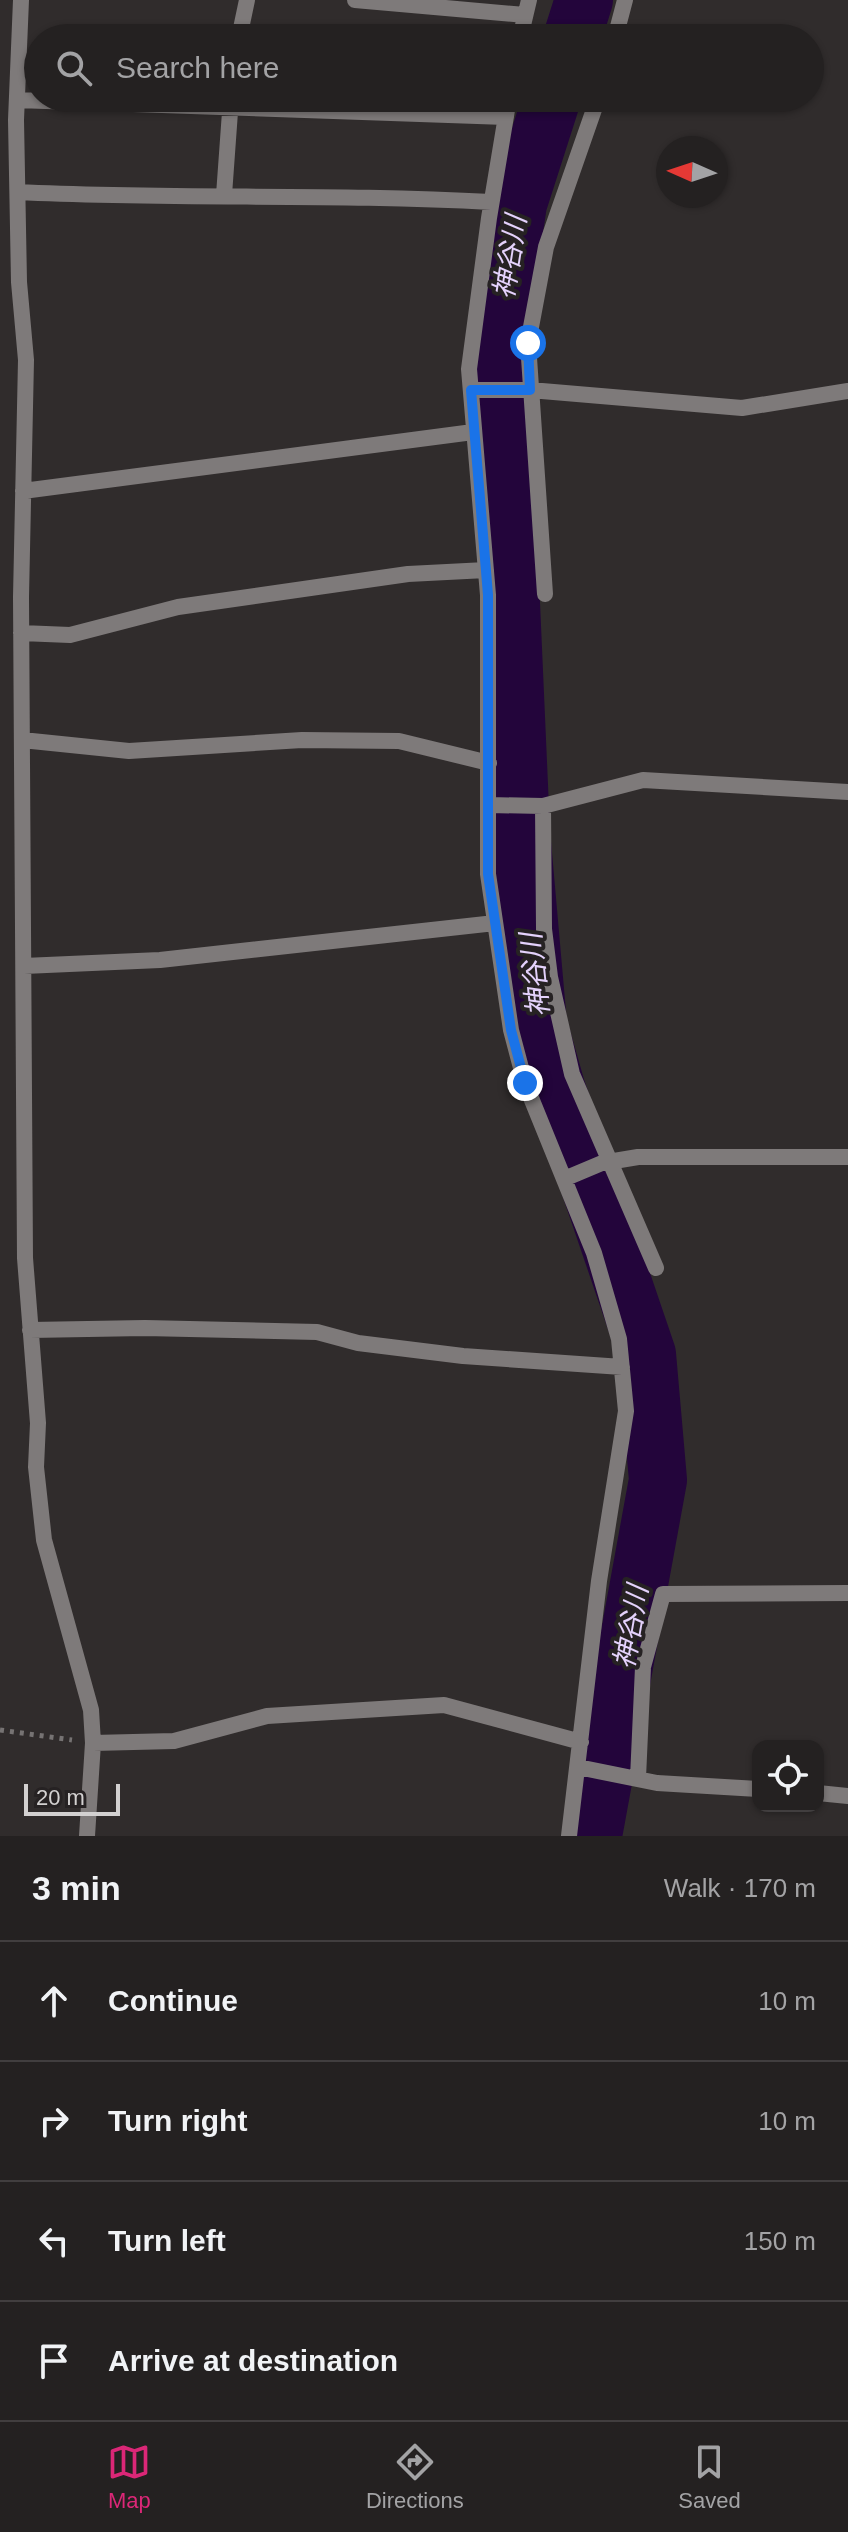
<!DOCTYPE html>
<meta charset="utf-8">
<style>
body{margin:0;font-family:Helvetica,"Noto Sans JP",sans-serif;background:#302e2e;color:#f1f3f6}
.controls{position:absolute;right:24px;bottom:24px;display:grid;overflow:hidden;border-radius:16px;box-shadow:0 2px 6px #0004}
.controls button{width:72px;height:72px;display:grid;place-items:center;padding:0;border:0;border-bottom:2px solid #413e3f;background:#242121;color:#f1f3f6;font:40px sans-serif}
.compass{position:absolute;left:656px;top:136px;width:72px;height:72px;border-radius:50%;background:#242121;box-shadow:0 2px 6px #0004;rotate:273deg}
.scale{position:absolute;left:24px;bottom:20px;width:96px;box-sizing:border-box;padding-left:8px;border:4px solid #d3d1d1;border-top:0;font-size:22px;line-height:28px;white-space:nowrap;color:#d3d1d1;-webkit-text-stroke:6px #262223;paint-order:stroke}
.stop{position:absolute;width:24px;height:24px;margin:-18px;border:6px solid #1a73e8;border-radius:50%;background:#fff}
.stop.end{background:#1a73e8;border-color:#fff;box-shadow:0 2px 8px #0008}
.list{margin:0;padding:0;list-style:none}
h2{display:flex;justify-content:space-between;align-items:center;height:104px;margin:0;padding:0 32px;font-size:34px}
h2 small{font-size:26px;font-weight:400;color:#a3a3a5}
.list li{display:grid;grid-template-columns:52px 1fr auto;gap:24px;align-items:center;box-sizing:border-box;height:120px;padding:0 32px;border-top:2px solid #413e3f}
.list b{display:block;font-size:30px;white-space:nowrap}
.list em{font-size:26px;font-style:normal;color:#a3a3a5}
.icon{flex:none;width:44px;height:44px;fill:none;stroke:currentColor;stroke-width:2;stroke-linecap:round;stroke-linejoin:round}
.map{position:relative;flex:none;width:848px;height:1836px;overflow:hidden}
.search{position:absolute;background:#242121;box-shadow:0 2px 6px #0004;left:24px;right:24px;top:24px;height:88px;display:flex;align-items:center;gap:20px;box-sizing:border-box;padding:0 28px;border-radius:44px;color:#a3a3a5;font-size:30px}
.sheet{height:584px;background:#242121}
nav{display:flex;justify-content:space-around;align-items:center;box-sizing:border-box;height:112px;border-top:2px solid #413e3f;background:#242121;font-size:22px;color:#a3a3a5}
nav a{display:grid;justify-items:center;gap:4px}
nav .on{color:#db2777}
.map>svg:first-child{display:block}
</style>
<div class="map">
<svg width="848" height="1836" viewBox="0 0 848 1836">
<rect width="100%" height="100%" fill="#302c2c"/>
<g fill="none" stroke-linecap="round" stroke-linejoin="round">
<path stroke="#23053b" stroke-width="58" d="M572,38L584,0
M552,98L518,204L499,330L521,831L538,1024L556,1087L647,1354L658,1480L593,1836"/>
<path stroke="#767373" stroke-width="5" stroke-dasharray="4 6" stroke-linecap="butt" d="M0,1730L72,1740"/>
<path stroke="#7e7a7a" stroke-width="16" d="M21,0L16,120L19,282L26,360L21,597L25,1258L38,1423L36,1467L44,1540L91,1710L93,1743L87,1836
M355,0L525,15
M239,38L247,0
M520,38L529,0
M615,38L625,0
M509,98L489,218L469,369L488,595V874L511,1030L525,1083L594,1253L619,1339L626,1411L599,1581L569,1836
M17,100L506,117
M18,192C175,200 333,193 491,202
M224,195L231,98
M471,390H530L742,408L848,391
M23,491L473,432
M545,594L528,343L546,247L598,98
M21,633L70,635L178,607L408,574L486,570
M22,740L129,751L302,740L399,741L489,763
M489,805L543,806L643,780L848,792
M543,806L544,929L550,977L572,1074L656,1268
M24,966L160,960L495,923
M564,1179L602,1163L638,1157H848
M30,1330L145,1328L317,1332L358,1343L463,1356L622,1367
M93,1743L174,1741L267,1716L444,1705L581,1742
M578,1767L657,1783L758,1789
M638,1778L643,1667L663,1594L848,1593
M818,1793L848,1796"/>
</g>
<g fill="none" stroke-linecap="round" stroke-linejoin="round">
<path stroke="#1a73e8" stroke-width="10" d="M525,1083L511,1030L488,874V595L471,390H530L528,343"/>
</g>
<g text-anchor="middle" dominant-baseline="central" stroke-width="8" stroke-linejoin="round" paint-order="stroke">
<g font-size="28" font-style="italic" fill="#e4d2fc" stroke="#262223">
<text transform="translate(510 257) rotate(-81)">神谷川</text>
<text transform="translate(535 975) rotate(-96)">神谷川</text>
<text transform="translate(631 1627) rotate(-80)">神谷川</text>
</g>
</g>
</svg>
<div class="controls">
<button><svg class="icon" aria-label="locate" viewBox="0 0 24 24"><circle cx="12" cy="12" r="6"/><path d="M12 2v4M12 18v4M2 12h4M18 12h4"/></svg></button>
</div>
<svg class="compass" viewBox="-18 -18 36 36"><path d="M0-13l5 13h-10z" fill="#e53935"/><path d="M0 13l5-13h-10z" fill="#a3a3a5"/></svg>
<div class="scale">20 m</div>
<div class="stop" style="left:528px;top:343px"></div>
<div class="stop end" style="left:525px;top:1083px"></div>
<div class="search"><svg class="icon" aria-label="search" viewBox="0 0 24 24"><circle cx="10" cy="10" r="6"/><path d="M15 15l6 6"/></svg>Search here</div>
</div>
<section class="sheet">
<h2>3 min<small>Walk · 170 m</small></h2>
<ul class="list">
<li><svg class="icon" aria-label="ahead" viewBox="0 0 24 24"><path d="M12 20V5M6 11l6-6 6 6"/></svg><div><b>Continue</b></div><em>10 m</em></li>
<li><svg class="icon" aria-label="right" viewBox="0 0 24 24"><path d="M7 20v-9h11M14 6l5 5-5 5"/></svg><div><b>Turn right</b></div><em>10 m</em></li>
<li><svg class="icon" aria-label="left" viewBox="0 0 24 24"><path d="M17 20v-9H6M10 6l-5 5 5 5"/></svg><div><b>Turn left</b></div><em>150 m</em></li>
<li><svg class="icon" aria-label="arrive" viewBox="0 0 24 24"><path d="M6 21V4h12l-3 4 3 4H6"/></svg><div><b>Arrive at destination</b></div></li>
</ul>
</section>
<nav>
<a class="on"><svg class="icon" aria-label="map" viewBox="0 0 24 24"><path d="M3 6l6-2 6 2 6-2v14l-6 2-6-2-6 2zM9 4v14M15 6v14"/></svg>Map</a>
<a><svg class="icon" aria-label="directions" viewBox="0 0 24 24"><path d="M12 3l9 9-9 9-9-9zM9 14v-3h6M13 9l2 2-2 2"/></svg>Directions</a>
<a><svg class="icon" aria-label="saved" viewBox="0 0 24 24"><path d="M7 4h10v16l-5-4-5 4z"/></svg>Saved</a>
</nav>
